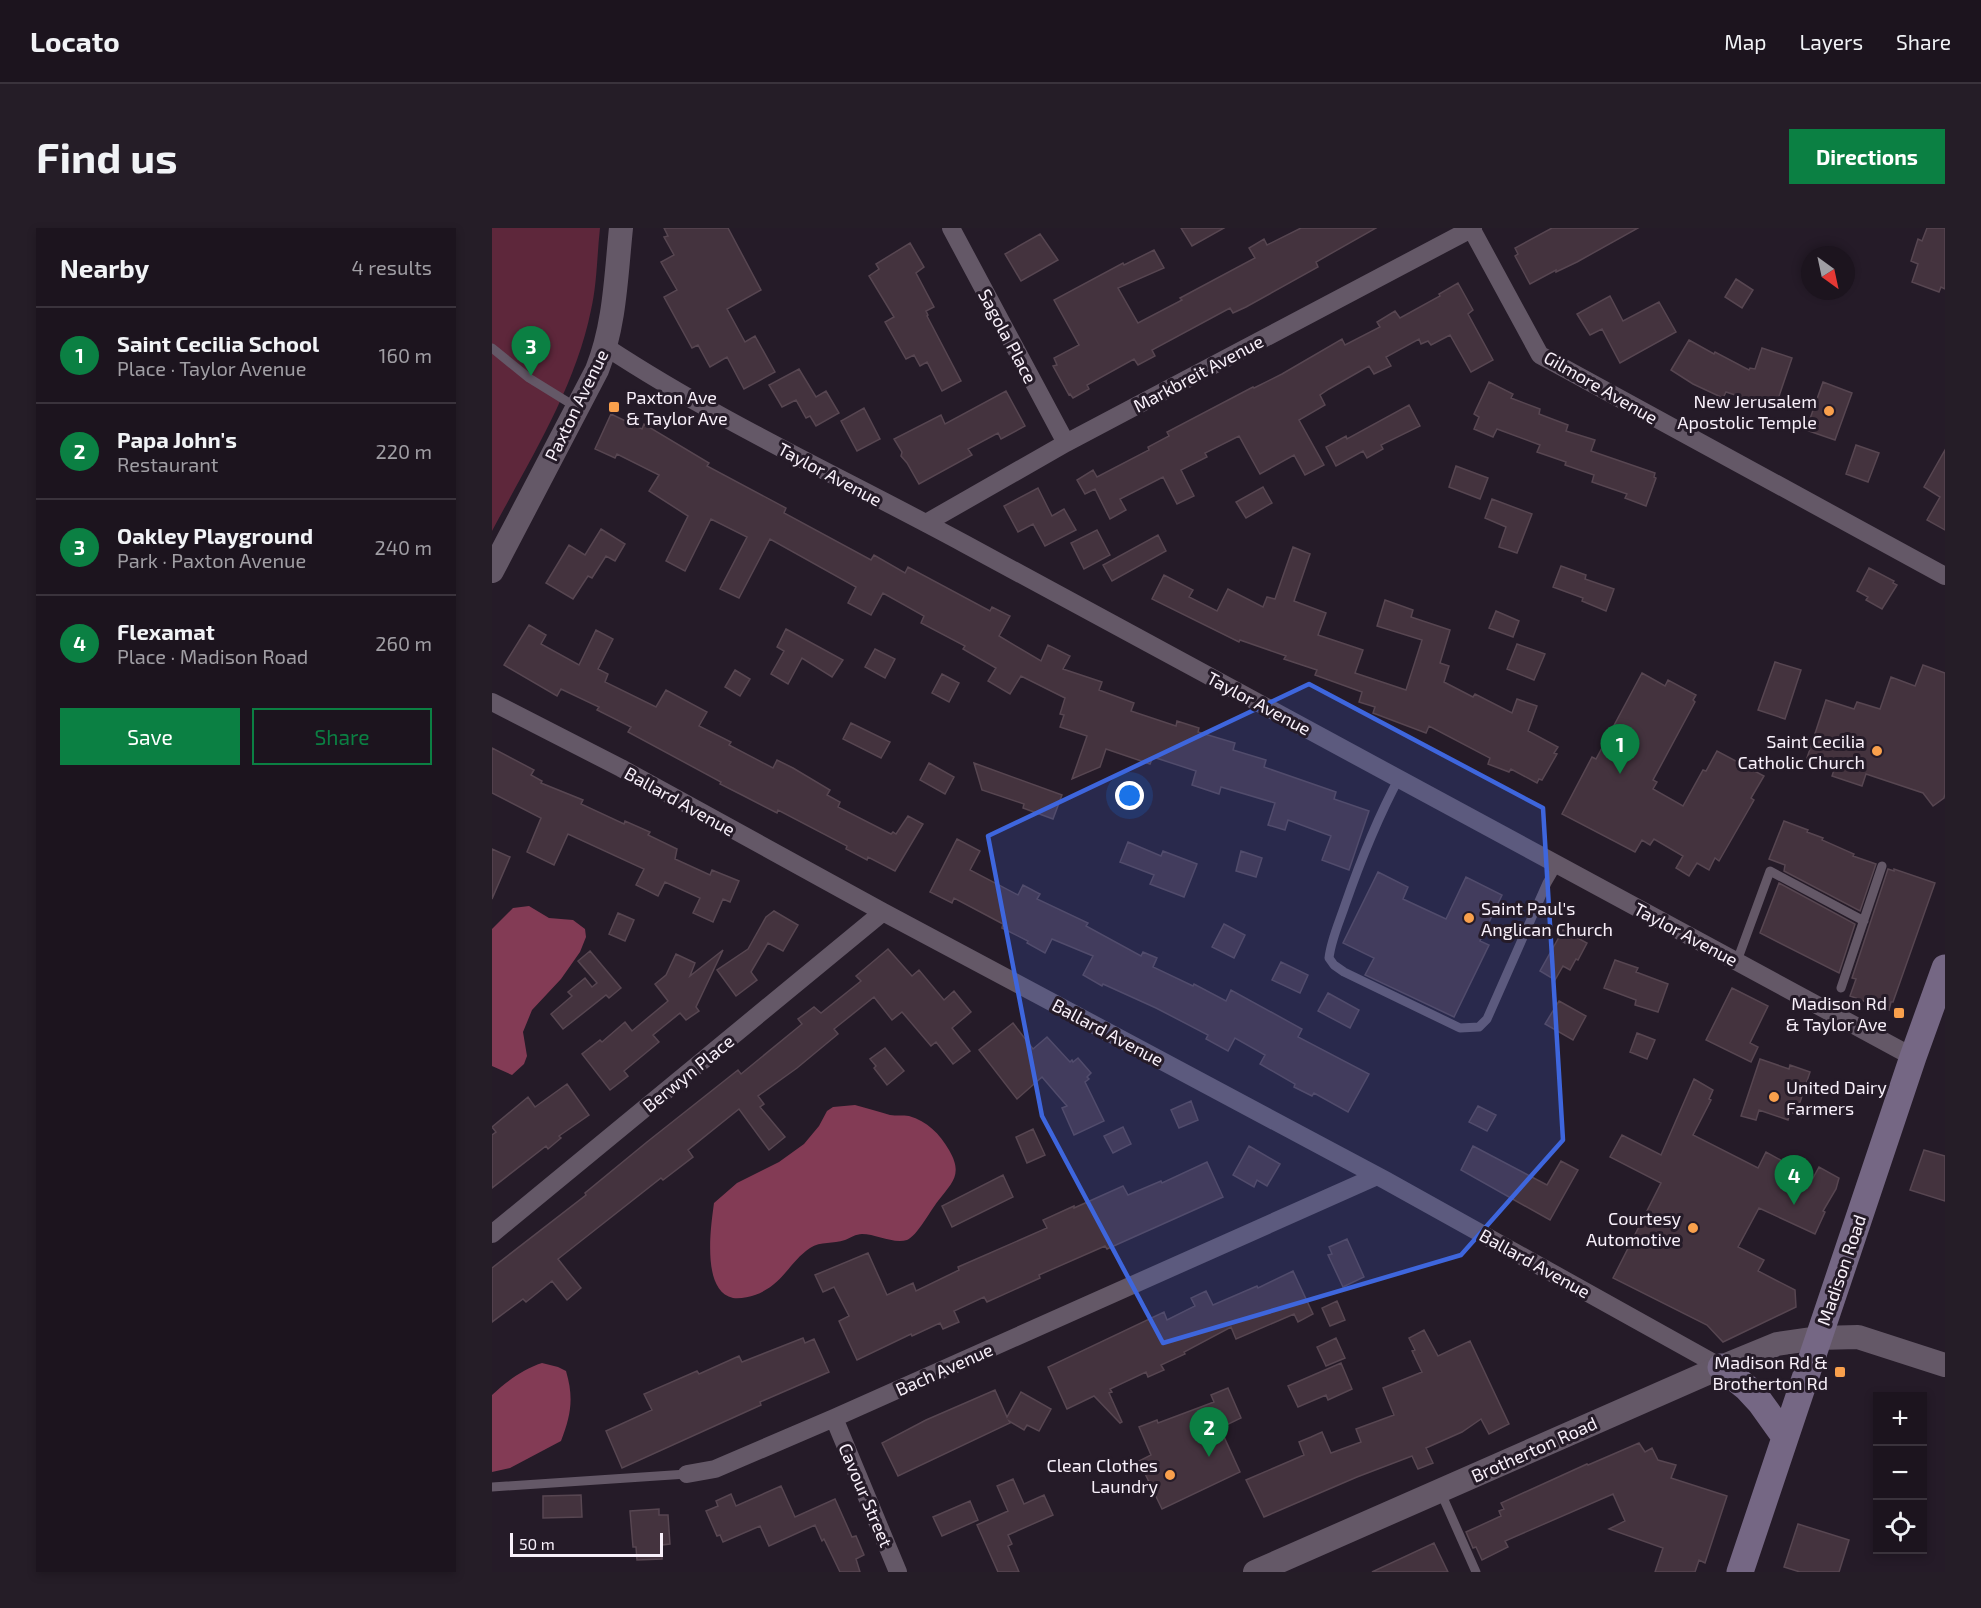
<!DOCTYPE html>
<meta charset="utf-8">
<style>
body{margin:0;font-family:"Exo 2",sans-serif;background:#251d27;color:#f1f3f6}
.controls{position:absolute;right:18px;bottom:18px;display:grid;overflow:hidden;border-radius:0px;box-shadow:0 3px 9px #0003}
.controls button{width:54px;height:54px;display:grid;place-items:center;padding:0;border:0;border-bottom:2px solid #3a333c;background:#1c141e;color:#f1f3f6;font:30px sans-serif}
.compass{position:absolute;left:1309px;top:18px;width:54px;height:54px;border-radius:50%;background:#1c141e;box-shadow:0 3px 9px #0003;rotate:147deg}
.scale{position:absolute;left:18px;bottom:15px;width:153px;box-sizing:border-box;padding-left:6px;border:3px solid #f8f0fa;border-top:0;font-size:16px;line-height:21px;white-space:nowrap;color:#f8f0fa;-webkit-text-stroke:4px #251b28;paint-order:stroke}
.you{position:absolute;left:638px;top:568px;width:21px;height:21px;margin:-15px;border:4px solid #fff;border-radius:50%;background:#1a73e8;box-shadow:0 0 0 9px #1a73e833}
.badge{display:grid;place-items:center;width:39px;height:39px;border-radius:50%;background:#0b8043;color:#fff;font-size:20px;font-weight:700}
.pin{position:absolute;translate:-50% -50px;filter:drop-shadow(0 2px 3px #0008)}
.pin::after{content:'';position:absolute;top:32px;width:21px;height:18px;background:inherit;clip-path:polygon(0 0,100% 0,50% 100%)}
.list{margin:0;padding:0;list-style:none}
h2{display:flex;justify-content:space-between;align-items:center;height:78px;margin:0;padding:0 24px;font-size:26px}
h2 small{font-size:20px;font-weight:400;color:#a09ea4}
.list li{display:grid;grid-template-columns:39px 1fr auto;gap:18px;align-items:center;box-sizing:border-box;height:96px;padding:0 24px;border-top:2px solid #3a333c}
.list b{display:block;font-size:22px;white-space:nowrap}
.list p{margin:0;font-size:20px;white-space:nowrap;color:#a09ea4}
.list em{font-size:20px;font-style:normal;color:#a09ea4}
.actions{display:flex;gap:12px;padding:18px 24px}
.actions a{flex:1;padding:14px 0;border:2px solid #0b8043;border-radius:0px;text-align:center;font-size:21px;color:#0b8043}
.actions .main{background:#0b8043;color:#fff}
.icon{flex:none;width:33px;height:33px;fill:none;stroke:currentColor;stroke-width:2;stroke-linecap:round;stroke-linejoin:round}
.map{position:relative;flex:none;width:1453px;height:1344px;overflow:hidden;border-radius:0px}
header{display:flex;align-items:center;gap:36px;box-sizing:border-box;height:84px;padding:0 30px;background:#1c141e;border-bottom:2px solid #3a333c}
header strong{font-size:28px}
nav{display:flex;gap:33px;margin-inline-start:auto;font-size:21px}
.intro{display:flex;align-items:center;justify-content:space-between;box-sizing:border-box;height:144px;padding:0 36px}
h1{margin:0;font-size:42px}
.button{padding:15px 27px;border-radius:0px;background:#0b8043;color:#fff;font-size:21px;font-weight:700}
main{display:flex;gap:36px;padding:0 36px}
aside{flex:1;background:#1c141e;border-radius:0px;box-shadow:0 3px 9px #0003}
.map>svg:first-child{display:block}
</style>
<header>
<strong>Locato</strong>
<nav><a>Map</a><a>Layers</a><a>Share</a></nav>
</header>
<div class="intro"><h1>Find us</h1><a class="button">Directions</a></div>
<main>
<aside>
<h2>Nearby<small>4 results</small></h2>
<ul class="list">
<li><span class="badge">1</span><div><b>Saint Cecilia School</b><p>Place · Taylor Avenue</p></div><em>160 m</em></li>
<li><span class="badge">2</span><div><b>Papa John's</b><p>Restaurant</p></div><em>220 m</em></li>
<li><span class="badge">3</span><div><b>Oakley Playground</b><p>Park · Paxton Avenue</p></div><em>240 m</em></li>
<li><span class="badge">4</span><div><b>Flexamat</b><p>Place · Madison Road</p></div><em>260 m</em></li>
</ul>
<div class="actions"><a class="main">Save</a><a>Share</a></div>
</aside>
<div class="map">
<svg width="1453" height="1344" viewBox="0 0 1453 1344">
<rect width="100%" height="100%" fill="#251b28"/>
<path fill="#5e273b" d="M0,0H108C105,27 105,56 99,82C83,161 37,233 0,303Z"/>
<path fill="#833b55" d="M37,678L57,690L81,692L93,701L94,709L88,724L69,751L40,782L31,804L35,828L32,836L20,847L0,838V701L21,680Z
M363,877C375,880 387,884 398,887C404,888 411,887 417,888C435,893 448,906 457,922C471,946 461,954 446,973C438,983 425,1008 415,1012C401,1016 384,1006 370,1006C364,1006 358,1010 353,1012C341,1016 329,1013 318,1020C296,1035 292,1056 263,1067C257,1069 248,1071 241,1070C209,1063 219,998 222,975L245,955L287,934L312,916L327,898L335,883L341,879Z
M50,1135L66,1139L74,1143C82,1170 79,1187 69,1213L18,1240L0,1244V1167C14,1154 31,1141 50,1135Z"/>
<path fill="#44333e" stroke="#574651" stroke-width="1.5" d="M172,0H236L269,62L235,81L253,114L263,108L283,144L252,161L235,129L218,139L206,117L200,120L172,69L185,62L169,34L182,27L172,9L176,8Z
M689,0H732L700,18Z
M809,0H884L824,34L826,39L754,79L741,85L738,80L660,122L663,128L646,137L642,131L595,157L597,161L581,170L578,166L577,167L561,138L565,137L562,130L587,117L562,72L631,35L632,37L662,22L672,40L626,60L646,95L690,72L688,70L763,30L757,20L772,11L775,17Z
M1060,0H1146L1085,34L1064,44V42L1038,56L1023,28L1026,26L1023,20Z
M1435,0H1453V61L1449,59L1447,64L1420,54L1426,36L1419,33L1426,11L1430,13Z
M548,6L566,32L529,53L513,26Z
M418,15L432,39L424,45L442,79L434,83L436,87L435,88L469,153L450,163L435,134L428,138L422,127L414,131L393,94L402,89L377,48L387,41L384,36Z
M1244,51L1261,62L1250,80L1233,69Z
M966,55L981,82L976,86L1001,132L979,144L958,107L939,117L936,113L929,116L927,111L894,129L899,138L882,146L877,138L837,161L828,167L833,177L807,192L832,237L813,247L802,227L768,246L747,208L713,225L715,229L689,242L702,268L685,276L671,249L628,271L634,282L618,291L603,261L593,266L585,252L601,242L605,249L657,222L656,219L677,208L675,204L761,159L762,160L790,146L850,111L853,117L888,99L885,94L903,83L908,90L948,68L947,66Z
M1118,68L1131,93L1167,74L1184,104L1128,135L1110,101L1098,107L1085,86Z
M1197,112L1222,126L1223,124L1257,142L1258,140L1263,141L1270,120L1300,130L1283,180L1234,164L1231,170L1201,156L1179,142Z
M307,141L324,169L334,163L347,185L324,198L318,188L314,190L304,172L290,179L277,157Z
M997,154L1021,166L1019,170L1048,181L1047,186L1076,197L1074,203L1103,212L1099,223L1163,245L1162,249L1164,250L1154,278L1133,270L1135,266L1100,254L1102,247L1073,237L1074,234L1045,224L1048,217L1005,201L1001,209L982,201L987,189L982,186Z
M1331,154L1360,165L1343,212L1314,202Z
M514,163L533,198L509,211L506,205L476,221L480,227L427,256L415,235L409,228L410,224L402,211L449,187L453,196Z
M917,177L928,198L889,217L891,221L875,230L871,223L844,238L834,219L854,208L855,211Z
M372,180L388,211L365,223L349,193Z
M119,186L150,201L152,196L217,235L215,238L294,280L292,285L379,332L382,327L413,345L416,339L498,383L500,379L518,388L507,408L549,433L556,417L578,428L571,441L610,454L607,462L642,475L639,483L684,498L685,493L707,500L706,504L743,515L741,522L774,532L772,539L844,564L842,571L877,583L857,642L830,632L839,608L796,592L793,602L776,597L783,575L729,559L727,566L700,557L704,543L661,529L658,536L614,521L608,539L580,551L595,508L568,499L572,487L568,486L573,470L529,448L518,466L496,453L504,440L471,421L473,418L429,395L432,388L391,365L379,387L356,375L364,359L278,311L247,370L228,361L255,309L219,291L193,343L174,333L196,288L157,263L167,247L125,226L123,230L103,221Z
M1364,217L1387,225L1376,254L1354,246Z
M1453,222V302L1435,292L1448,269L1432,259Z
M964,238L996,250L988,271L957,259Z
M771,259L780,275L754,290L744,274Z
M546,260L560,288L572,281L584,302L553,318L541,296L526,304L512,278Z
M1000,271L1040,286L1025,325L1007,319L1014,299L993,290Z
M109,301L133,316L123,333L114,328L100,350L96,348L81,371L54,355L77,317L93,327Z
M605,302L618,327L592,341L579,315Z
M666,307L674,323L620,353L611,337Z
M801,319L818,326L802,373L834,385L826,407L871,422L863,445L914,462L930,412L885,398L893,372L921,382L919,389L958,402L948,435L957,438L952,454L981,469L983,466L1020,485L1025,471L1045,478L1036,503L1066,519L1062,525L1065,526L1050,552L1047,551L1045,555L1019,541L1017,544L996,536L998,530L937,498L934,505L881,485L883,479L867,474L870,464L823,447L825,442L792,431L794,428L748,412L747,414L660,371L672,347L701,362L697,369L725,383L736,361L771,379L775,369L783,371Z
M1069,338L1094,347L1093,351L1122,361L1114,383L1090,373L1091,370L1061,359Z
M1377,340L1402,353L1401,355L1405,357L1390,381L1374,372L1376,369L1365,363Z
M1004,383L1027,393L1021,409L997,400Z
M37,397L54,407L49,416L87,437L104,402L121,411L106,441L116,446L113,454L164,479L174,462L215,484L207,498L239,514L237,517L281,540L285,532L301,540L338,562L335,567L348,574L346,579L399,606L401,604L404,606L416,588L431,596L403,643L376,629L375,632L354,621L355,618L286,582L285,585L250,567L228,556L229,554L136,504L139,499L105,482L107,479L69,461L65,468L12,437Z
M294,401L351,432L340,449L310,430L296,456L279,446L292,423L285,419Z
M1025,416L1053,426L1042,452L1015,441Z
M383,421L403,431L393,450L373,439Z
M1283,434L1309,442L1293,491L1266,482Z
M1431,437L1453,445V566L1452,570L1441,578L1431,565L1374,546L1370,558L1340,548L1343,539L1315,530L1334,472L1362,481L1365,474L1388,481L1399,449L1423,458Z
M243,442L258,451L248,468L233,459Z
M1150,445L1173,458L1176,452L1204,467L1201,472L1203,474L1161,552L1165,554L1161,561L1191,578L1211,542L1214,543L1225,523L1272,548L1259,570L1262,572L1227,633L1223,630L1217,642L1205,635L1197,648L1184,640L1191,628L1162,611L1158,617L1150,612L1143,624L1070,586L1100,529L1104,531Z
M450,446L467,455L457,474L440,465Z
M359,495L398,514L389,530L351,511Z
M0,520L42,542L39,547L50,553L49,555L91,572L89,576L132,596L133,593L158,604L156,607L185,621L183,631L218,647L220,642L247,653L238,674L231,671L221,694L201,685L208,670L173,654L166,668L144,657L152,641L76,606L62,637L35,624L49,590L0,565Z
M437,535L462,549L453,566L428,552Z
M482,535L570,567L561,591L531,580L532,576L490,562Z
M1292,593L1316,602L1315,604L1331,610L1330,612L1362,626L1361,628L1384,636L1368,683L1292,643L1293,637L1277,631Z
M465,611L488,623L478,642L526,667L531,657L548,666L545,671L596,695L594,698L649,728L651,724L665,730L661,739L701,758L702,756L734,773L739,762L810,801L806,809L877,846L856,884L822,865L820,868L802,859L803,856L768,836L773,827L743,810L736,823L714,811L716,807L664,780L611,756L610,758L591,747L601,728L560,711L553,725L535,715L536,713L510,700L511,696L462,670L460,675L438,664Z
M636,614L669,628L671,623L705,636L692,669L658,656L662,647L628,634Z
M0,621L18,629L0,671Z
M749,623L770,630L764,649L744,643Z
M1396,641L1402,643V641L1443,655L1401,774H1399L1397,782L1358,768L1364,751L1360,750Z
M886,644L916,659L911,671L954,691L974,649L1010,667L988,713L997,717L962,789L873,747L882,730L851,715Z
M1287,655L1363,696L1347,745L1268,705Z
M282,683L306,697L291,723L276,715L259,744L265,752L244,768L225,742L256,721L274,689Z
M126,685L142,692L133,713L117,706Z
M732,696L753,707L742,730L720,719Z
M1071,702L1095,715L1086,732L1084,731L1078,742L1071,738L1063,752L1048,743Z
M396,721L420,748L427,742L452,772L462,763L479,784L460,800L478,823L461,836L444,814L439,818L410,784L400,792L382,769L342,801L346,806L305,840L266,868L272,876L268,879L293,909L277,922L247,881L196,922L201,929L171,952L169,950L66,1031L89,1060L75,1072L60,1053L34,1074L31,1071L0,1094V1040L94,967L93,965L155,914L246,842L249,846L310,796L306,791L322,779L329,785L369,753L364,748Z
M231,722L204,779L207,783L194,792L188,785L161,807L167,814L132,843L136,848L118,862L90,826L108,812L110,814L133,794L140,803L176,773L163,756L174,747L184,726L203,735L198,748Z
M98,723L129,760L117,770L114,767L71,801L59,786L80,768L76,764L93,750L100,759L105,755L86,733Z
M1123,732L1146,740L1144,744L1176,756L1166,784L1143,777L1144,772L1112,760Z
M789,734L816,747L808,765L780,752Z
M1240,760L1276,778L1258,815L1266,819L1259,834L1214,812Z
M836,765L867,782L858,800L826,783Z
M1067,773L1094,788L1081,812L1053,796Z
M521,795L541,821L555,809L578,834L580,832L581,834L586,830L599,845L595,849L597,851L593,854L612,893L582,907L570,880L575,878L550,849L525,871L487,822Z
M1145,805L1163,812L1155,831L1138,824Z
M393,820L412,843L395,857L382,840L384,838L378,831Z
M1268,831L1297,841L1298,837L1318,844L1304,886L1298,884L1296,892L1267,882L1264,892L1249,888Z
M1202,851L1221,862L1217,871L1219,872L1201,907L1266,940L1274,924L1321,950L1327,939L1347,950L1344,961L1331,983L1333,984L1323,1006L1267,980L1246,1019L1272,1032L1266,1043L1303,1062L1304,1079L1231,1114L1215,1097L1121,1050L1169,955L1118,929L1130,907L1169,927Z
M75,856L97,887L67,908L69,910L56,921L54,918L0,960V907L4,904L0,899L36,869L43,879Z
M699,873L706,892L687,900L679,882Z
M986,878L1004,887L995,903L977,894Z
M631,899L639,916L621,925L612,908Z
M541,901L553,927L535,935L524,909Z
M757,918L788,936L775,958L765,952L762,959L741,947Z
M981,918L1055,957L1069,933L1086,942L1058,992L969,942Z
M1432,922L1453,928V973L1418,962Z
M715,934L731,969L615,1021L613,1018L547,1047L548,1050L495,1074L492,1069L462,1083L467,1094L451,1101L448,1095L420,1108L419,1106L365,1132L347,1093L357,1088L342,1059L331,1064L323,1047L376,1025L395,1067L421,1055L424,1063L467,1042L466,1039L555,1000L551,992L582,978V980L631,958L636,967L669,953L670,955Z
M511,947L521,969L460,999L450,978Z
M855,1011L872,1049L851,1059L836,1027L840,1026L837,1019Z
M801,1043L821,1086L806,1094L802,1086L744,1111L739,1099L692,1124L693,1126L669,1137L672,1142L656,1149L654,1144L618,1161L620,1164L617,1165L630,1194L628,1195L602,1168L575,1181L556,1139L672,1084L675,1092L703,1078L699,1070L714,1063L721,1077L765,1058L766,1060Z
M845,1073L853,1092L838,1098L830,1080Z
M932,1102L946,1128L978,1113L1017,1196L997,1206L989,1191L970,1204L934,1220L941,1235L926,1241L920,1228L865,1249L772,1289L754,1252L812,1227L807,1214L819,1209L830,1204L839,1225L869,1214L864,1201L902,1187L891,1160L930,1144L920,1123L923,1122L917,1110Z
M311,1110L313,1115L322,1111L337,1144L268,1174L269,1177L130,1240L114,1203L160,1182L152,1166L205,1143L207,1146L247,1128L250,1134Z
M844,1110L853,1130L834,1138L825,1119Z
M849,1135L860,1161L836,1172L834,1167L806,1179L796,1158Z
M736,1160L749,1190L728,1200L748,1244L670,1281L647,1233L659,1227L647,1199L665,1192L666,1195L722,1174L719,1167Z
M503,1162L515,1189L529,1164L559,1181L547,1203L535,1197L532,1202L517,1193L518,1195L406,1248L390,1215L434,1192Z
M1147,1215L1153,1224L1160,1220L1166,1232L1184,1237L1179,1250L1235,1268L1213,1335L1207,1332L1203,1344H1163L1171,1320L1117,1301L1133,1293L1121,1266L1013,1313L1016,1319L990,1332L984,1319L981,1320L974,1304L1009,1288L1007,1283L1012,1281L1009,1275L1095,1236L1096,1237Z
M521,1251L532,1276L552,1267L561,1287L516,1307L520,1316L516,1318L527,1344H506L485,1297L516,1283L505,1258Z
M289,1258L303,1289L343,1271L360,1309L364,1308L372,1327L364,1331L368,1344H348L332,1311L330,1313L323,1297L277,1318L268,1298L231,1314L228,1307L225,1308L214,1283L226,1278L224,1273L239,1266L244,1278Z
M89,1267L90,1289L51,1290V1268Z
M478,1273L486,1292L450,1308L441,1289Z
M167,1281V1287H176L178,1316L170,1317V1331L145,1332L144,1319H141L138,1283Z
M1306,1296L1357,1312L1347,1344H1308L1292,1339Z
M942,1315L956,1344H880Z"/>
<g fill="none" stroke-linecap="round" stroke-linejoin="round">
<path stroke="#645867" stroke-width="9" d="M0,120L37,150L84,179
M907,550C885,591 868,634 853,677C847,695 839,712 837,730L842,737L852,744L968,800L987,799L995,791L1055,655L1066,636
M1245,733L1278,643L1372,693
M1349,760L1390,638
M0,1259L195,1246
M949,1265L984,1344"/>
<path stroke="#645867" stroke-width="18" d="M459,0L574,215
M979,0L1048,127L1453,348
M114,119C228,194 353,251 473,316L1421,829
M434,295L574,215L981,0
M0,474L129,540L391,684L893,952L1229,1139
M0,1006L391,684
M342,1190L406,1344
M195,1246L223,1241L342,1190L885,948"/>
<path stroke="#645867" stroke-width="24" d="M0,343L105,142C123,97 124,48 129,0
M763,1344L1229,1139L1285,1116L1326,1110L1366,1109L1453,1137"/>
<path stroke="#756784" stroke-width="27" d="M1229,1139L1255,1160L1268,1174L1293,1209
M1248,1344L1421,829L1453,740"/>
</g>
<path fill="#3e66dd" fill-opacity="0.2" stroke="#3e66dd" stroke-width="4.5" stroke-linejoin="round" d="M817,456L1051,580L1071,912L969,1027L671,1115L550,888L496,608Z"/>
<g fill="#f9a04c" stroke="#251b28" stroke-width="2">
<rect x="116" y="173" width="12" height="12" rx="3"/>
<circle cx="1337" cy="183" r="6"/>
<circle cx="1385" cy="523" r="6"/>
<circle cx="977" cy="690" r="6"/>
<rect x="1401" y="779" width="12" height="12" rx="3"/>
<circle cx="1282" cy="869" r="6"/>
<circle cx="1201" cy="1000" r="6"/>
<rect x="1342" y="1138" width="12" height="12" rx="3"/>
<circle cx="678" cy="1247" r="6"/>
</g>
<g text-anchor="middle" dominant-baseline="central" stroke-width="6" stroke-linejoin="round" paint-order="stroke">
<g font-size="18" fill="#f8f0fa" stroke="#251b28">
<text transform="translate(516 108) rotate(62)">Sagola Place</text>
<text transform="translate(706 145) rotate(-28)">Markbreit Avenue</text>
<text transform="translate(1109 159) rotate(30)">Gilmore Avenue</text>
<text transform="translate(84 177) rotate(-64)">Paxton Avenue</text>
<text transform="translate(338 246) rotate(28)">Taylor Avenue</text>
<text transform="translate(767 475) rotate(28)">Taylor Avenue</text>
<text transform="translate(188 573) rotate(29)">Ballard Avenue</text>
<text transform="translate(1194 706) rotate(28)">Taylor Avenue</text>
<text transform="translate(616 804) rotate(28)">Ballard Avenue</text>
<text transform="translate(196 845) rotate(-39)">Berwyn Place</text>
<text transform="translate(1043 1035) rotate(29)">Ballard Avenue</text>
<text transform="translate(1349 1042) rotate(-71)">Madison Road</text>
<text transform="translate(452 1141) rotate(-24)">Bach Avenue</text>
<text transform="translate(1042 1221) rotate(-24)">Brotherton Road</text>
<text transform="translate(374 1267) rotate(67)">Cavour Street</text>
</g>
<g font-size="18" fill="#f8f0fa" stroke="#251b28" text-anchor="end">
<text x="134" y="169" text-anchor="start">Paxton Ave<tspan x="134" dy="21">&amp; Taylor Ave</tspan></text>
<text x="1325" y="173">New Jerusalem<tspan x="1325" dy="21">Apostolic Temple</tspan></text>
<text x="1373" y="513">Saint Cecilia<tspan x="1373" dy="21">Catholic Church</tspan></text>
<text x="989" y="680" text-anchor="start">Saint Paul's<tspan x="989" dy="21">Anglican Church</tspan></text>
<text x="1395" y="775">Madison Rd<tspan x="1395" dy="21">&amp; Taylor Ave</tspan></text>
<text x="1294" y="859" text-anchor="start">United Dairy<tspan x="1294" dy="21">Farmers</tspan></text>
<text x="1189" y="990">Courtesy<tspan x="1189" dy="21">Automotive</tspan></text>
<text x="1336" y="1134">Madison Rd &amp;<tspan x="1336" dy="21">Brotherton Rd</tspan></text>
<text x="666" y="1237">Clean Clothes<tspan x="666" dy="21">Laundry</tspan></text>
</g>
</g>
</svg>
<div class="controls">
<button>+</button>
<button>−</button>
<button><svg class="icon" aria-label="locate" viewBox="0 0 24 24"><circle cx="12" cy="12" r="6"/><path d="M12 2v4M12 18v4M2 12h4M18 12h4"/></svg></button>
</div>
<svg class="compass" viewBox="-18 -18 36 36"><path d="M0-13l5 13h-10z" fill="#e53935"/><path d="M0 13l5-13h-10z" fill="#a09ea4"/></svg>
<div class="scale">50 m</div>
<div class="you"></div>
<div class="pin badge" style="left:1128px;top:546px">1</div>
<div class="pin badge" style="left:717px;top:1229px">2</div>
<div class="pin badge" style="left:39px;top:148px">3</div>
<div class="pin badge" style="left:1302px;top:977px">4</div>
</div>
</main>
